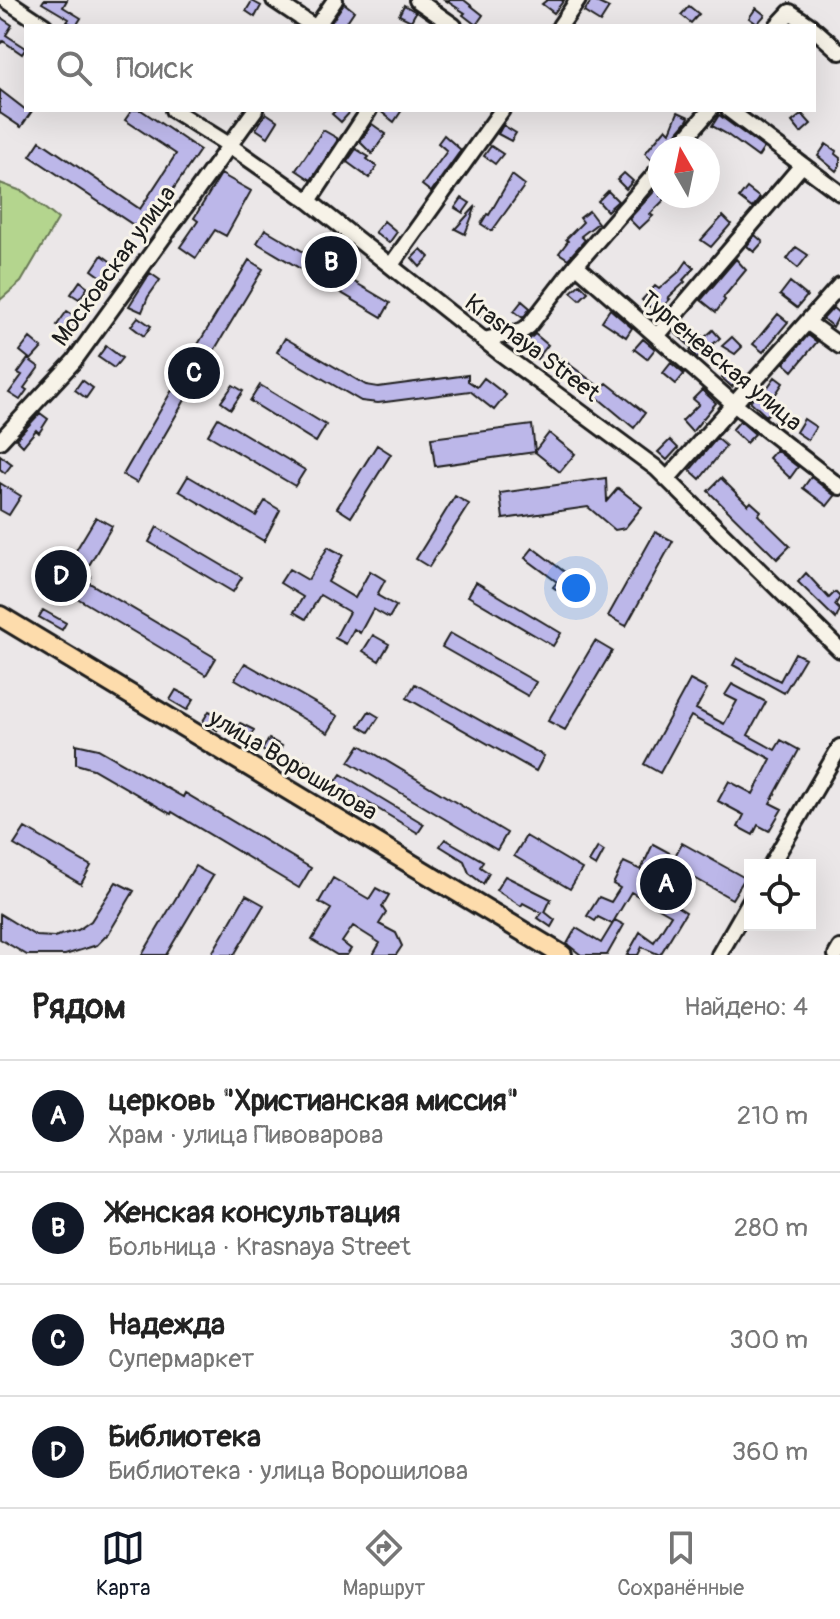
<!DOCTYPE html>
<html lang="ru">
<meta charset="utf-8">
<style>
body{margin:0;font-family:Pangolin,sans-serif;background:#f6f6f6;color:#222}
.controls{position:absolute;right:24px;bottom:24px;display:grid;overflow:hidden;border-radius:0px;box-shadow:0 8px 32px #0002}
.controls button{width:72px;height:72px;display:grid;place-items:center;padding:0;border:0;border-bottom:2px solid #e0e0e0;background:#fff;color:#222;font:40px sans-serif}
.compass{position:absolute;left:648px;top:136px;width:72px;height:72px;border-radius:50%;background:#fff;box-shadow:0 8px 32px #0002;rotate:351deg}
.you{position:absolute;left:576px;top:588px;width:28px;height:28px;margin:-20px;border:6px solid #fff;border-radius:50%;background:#1a73e8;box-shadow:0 0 0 12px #1a73e833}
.badge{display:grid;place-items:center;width:52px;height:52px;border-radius:50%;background:#111827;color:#fff;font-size:26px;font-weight:700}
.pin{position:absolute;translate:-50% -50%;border:4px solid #fff;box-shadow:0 2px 8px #0006}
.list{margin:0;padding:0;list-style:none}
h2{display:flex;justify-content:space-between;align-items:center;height:104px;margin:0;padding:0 32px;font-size:34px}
h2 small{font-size:26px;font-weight:400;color:#767676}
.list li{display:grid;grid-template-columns:52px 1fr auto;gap:24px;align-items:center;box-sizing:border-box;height:112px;padding:0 32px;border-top:2px solid #e0e0e0}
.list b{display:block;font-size:30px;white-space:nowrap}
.list p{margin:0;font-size:26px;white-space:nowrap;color:#767676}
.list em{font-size:26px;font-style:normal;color:#767676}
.icon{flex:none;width:44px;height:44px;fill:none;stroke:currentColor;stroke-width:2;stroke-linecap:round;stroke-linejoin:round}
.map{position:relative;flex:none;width:840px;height:955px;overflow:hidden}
.search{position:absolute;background:#fff;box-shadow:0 8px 32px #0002;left:24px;right:24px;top:24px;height:88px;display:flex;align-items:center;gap:20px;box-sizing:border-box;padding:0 28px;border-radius:0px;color:#767676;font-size:30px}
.sheet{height:552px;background:#fff}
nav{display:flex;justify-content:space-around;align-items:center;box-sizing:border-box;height:112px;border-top:2px solid #e0e0e0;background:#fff;font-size:22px;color:#767676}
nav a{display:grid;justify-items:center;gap:4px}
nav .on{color:#111827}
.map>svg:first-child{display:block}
</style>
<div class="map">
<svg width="840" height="955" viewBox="0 0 840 955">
<rect width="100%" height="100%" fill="#ebe7e8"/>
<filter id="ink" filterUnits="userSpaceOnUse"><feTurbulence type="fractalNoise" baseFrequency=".0125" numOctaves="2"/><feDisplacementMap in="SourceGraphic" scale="16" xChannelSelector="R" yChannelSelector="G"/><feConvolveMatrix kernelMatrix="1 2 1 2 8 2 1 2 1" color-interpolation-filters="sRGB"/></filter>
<g filter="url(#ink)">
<path fill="#b4d58e" stroke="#687855" stroke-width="2" d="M0,183L24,192L58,219L21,282L0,300Z"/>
<path fill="#bcb7e9" stroke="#1c1c1c" stroke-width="2" d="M44,0H67L63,7L81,18L76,26L67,22L69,19L42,3Z
M445,0H464L483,15L476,25L463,15L465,13Z
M547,0H564L554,13L542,4Z
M592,0L609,8L600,22L584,12Z
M252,1L261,6L255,17L246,11Z
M344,3L354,11L344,26H329Z
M404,5L416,12L411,21L399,15Z
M689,6L699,14L691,23L681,15Z
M756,8L765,15L757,24L749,18Z
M0,17L12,25L6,35L26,48L22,54L3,41L0,44Z
M0,90L26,110L32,111L21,127L0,113Z
M132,110H141L200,150L144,232L30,156L40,141L140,209L176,154L125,120Z
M336,110H352L341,122L332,114Z
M379,110H402L394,122Z
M678,112L689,117L687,121L664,148H660L652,160L645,153L666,128L670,132Z
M266,113L278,121L268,137L256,129Z
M802,114L811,124L801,133L792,122Z
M719,115L764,148L758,157L725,133L712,126Z
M372,124L386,134L372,154L360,142Z
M503,125L516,133L511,141L498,134Z
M323,130L337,138V141L311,180L296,170Z
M444,135L461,150L431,192L422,185L447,151L438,143Z
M826,144L836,151L835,154L840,158V165L836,171L818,156Z
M491,146L503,154L495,164L484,156Z
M356,149L369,157L367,159L377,167L369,178L347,162Z
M624,173L633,181L626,189L617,180Z
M221,174L251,191L226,236L215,230L196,258L180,247L198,221L194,218Z
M512,175L525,185L492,231L481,224L487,214L489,215Z
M660,185V196H668L650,214L653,216L639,229L629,219Z
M747,188L760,198L752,208L739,198Z
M608,191L618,201L607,211L598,201Z
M462,198L470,203L463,213L455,208Z
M476,206L465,234L455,229Z
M589,211L598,223L581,236L585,240L568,259L559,253L568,241L566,239L583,222L580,218Z
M723,216L731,224L711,247L701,240Z
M384,221L397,232L389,243L375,232Z
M265,229L390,303L382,317L257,243Z
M755,235L763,242L754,252L747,246Z
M796,247L808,255L798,268L787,259Z
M421,249L429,257L420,267L412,258Z
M102,255L114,264L103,278L92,270Z
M736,259L746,270L723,298L725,300L716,312L701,300Z
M249,260L263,269L212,354L197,346Z
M687,261L694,268L683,280L685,282L668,298L670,299L657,313L642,300L655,286L659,289L680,271Z
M150,273L160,280L148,297L142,312L129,306Z
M80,281L88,287L79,299L71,294Z
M790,282L807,296L797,308L780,295Z
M580,284L588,292L580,300L571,292Z
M473,298L488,307L481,317L467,308Z
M522,301L530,308L523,318L514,311Z
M833,308L840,314L833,327L823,319Z
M610,309L632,328L626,337L602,321Z
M67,311L79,319L69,333L57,325Z
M778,314L788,322L763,352L753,344Z
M138,317L151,326L144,336L131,326Z
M684,320L704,338L713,330L720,338L697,358L690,350L692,348L674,332Z
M535,334L548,345L537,359L521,347Z
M808,335L817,342L793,371L784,363Z
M732,337L742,347L735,354L722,346Z
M30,338L42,348L31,360L20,351Z
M285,338L366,385L378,387L468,375V381L477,387L484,378L506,395L494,410L470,391L378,403L361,401L277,352Z
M643,339L655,349L647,359L634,349Z
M106,346L122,358L114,368L98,357Z
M561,358L601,388L607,383L645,413L634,428L586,388L554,366Z
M28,359L39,367L24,388L27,390L20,400L9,393L22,375L18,373Z
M671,363L684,374L676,384L663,373Z
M732,367L742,375L732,387L722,378Z
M775,377L783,383L773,398L778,403L766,416L750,401L762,388L765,391Z
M82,380L93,388L86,398L75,390Z
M233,385L243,391L231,409L221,402Z
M260,385L326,425L316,442L250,401Z
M172,390L186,398L137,483L123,475Z
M702,390L716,403L692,432L682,421L699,404L693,399Z
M40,413L48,419L39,433L36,430L23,446L16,439Z
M218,418L305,470L295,486L208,435Z
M804,419L816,427L808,440L796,432Z
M740,421L755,434L746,443L732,430Z
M532,425L535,451L549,433L575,454L560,472L535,452L435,466L431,438Z
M717,438L726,446L700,479L690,470Z
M670,440L678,448L667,460L658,452Z
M377,445L391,454L351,517L337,508Z
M776,450L798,467L790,478L769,458Z
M0,455L12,464L5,473L0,469Z
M188,476L256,516L265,501L280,510L264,541L179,491Z
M811,477L835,496L827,506L803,488Z
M606,478L607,501L618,488L642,507L625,528L615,530L588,507L503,519L500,493Z
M721,478L748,505L751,502L761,511L758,515L790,546L777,559L708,491Z
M0,483L21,496L9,515L0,510Z
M455,496L469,504L429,567L416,559Z
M96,517L112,526L85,572L91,576L88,582L216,658L206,675L52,583L59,570L63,572Z
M157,527L242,577L233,592L149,542Z
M655,532L673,541L626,626L608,616Z
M328,547L343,555L328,582L355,598L370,571L385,580L377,595L396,606L389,618L373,609L360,633L354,629L346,644L335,638L349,612L320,595L306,619L294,612L303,597L280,583L289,569L308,580Z
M533,548L587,589L576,604L553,587L557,582L525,558Z
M806,573L829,598L835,592L840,597L835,605L840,610L836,619L798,582Z
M476,582L561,633L553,646L468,596Z
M43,610L66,623L62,630L39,617Z
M450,633L536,682L528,696L442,647Z
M373,635L389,644L379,661L363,651Z
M595,641L612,651L565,730L548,721Z
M795,653L805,658L784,693L733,665L737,658L780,681Z
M245,663L338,716L328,733L235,679Z
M690,680L707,689L696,709L724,724L737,701L725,695L732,684L766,702L748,735L775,750L781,740L799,750L770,803L782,809L769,831L758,825L753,835L738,827L744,815L718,801L729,781L753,794L771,759L691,716L660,773L644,764Z
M415,684L544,756L536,771L407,698Z
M176,690L194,699L187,710L170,700Z
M209,711L224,719L217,730L203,721Z
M369,711L379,717L369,732L359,726Z
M240,723L254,730L246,742L233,735Z
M269,739L282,746L275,758L262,750Z
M76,744L98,749L183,797L185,793L311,868L299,888L172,812L171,814L93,769L76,764Z
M360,745L507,833L497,850L349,762Z
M299,757L317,770L311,779L292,767Z
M341,774L424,824L418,833L335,783Z
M25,828L91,866L81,884L14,845Z
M526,836L582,869L570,889L514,856Z
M445,839L483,861L480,867L489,873L483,884L469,873L464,861L440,846Z
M682,843L745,878L732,899L682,871L671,892L678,896L673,904L686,912L660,955L642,947L638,955H627L640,932L654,942L671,915L631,892L612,924L598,917L595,921L587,916L599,897L611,902L620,888L613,884L624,862L641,870L653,844L675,856Z
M598,847L604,851L596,866L589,862Z
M195,866L213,876L166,955H142Z
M505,876L551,899L545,912L555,920L551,927L538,918L542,913L523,903L521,906L496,890Z
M333,878L369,899L376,888L389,895L382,907L386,913L379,924L396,933L402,946L396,955H373L380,943L353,926L342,942L351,949L347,955H337L312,940L331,909L319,902Z
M116,882L134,891L109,933L97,945L65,955H27L0,939V914L36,936L54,937L78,930L91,921Z
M246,895L264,905L234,955H211Z
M615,920L624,925L607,955H581L567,944L576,928L601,943Z"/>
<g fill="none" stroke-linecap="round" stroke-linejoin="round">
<g stroke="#1c1c1c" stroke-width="20">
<path id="minor" d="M6,0L45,26
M274,0L313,26
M417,0L454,26
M317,26L335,0
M560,26L578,0
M777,26L790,12L811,26
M814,29L840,52
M173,110L229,145L309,201L499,352L656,468L840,650
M729,110L840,193
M677,148L710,110
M309,201L369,110
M391,265L502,110
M576,265L735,405L840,487
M807,322L840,346
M657,336L802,165
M484,340L522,331L529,326L576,265L660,168
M0,441L74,361L255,110
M668,478L840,285
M771,865L840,747
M719,955L750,901
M836,955L840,948"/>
</g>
<g stroke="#1c1c1c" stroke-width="24">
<path id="major" d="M0,616L562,955"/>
</g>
<use href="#minor" stroke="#f7f3e8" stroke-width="14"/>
<use href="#major" stroke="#fddcac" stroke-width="18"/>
</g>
</g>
<g text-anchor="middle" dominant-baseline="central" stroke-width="6" stroke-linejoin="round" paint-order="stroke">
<g font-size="24" fill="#1c1c1c" stroke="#f7f3e8">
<text transform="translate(114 266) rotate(-54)">Московская улица</text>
<text transform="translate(532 348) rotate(37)">Krasnaya Street</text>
<text transform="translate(721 361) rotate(40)">Тургеневская улица</text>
<text transform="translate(293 765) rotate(31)">улица Ворошилова</text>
</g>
</g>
</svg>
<div class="controls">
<button><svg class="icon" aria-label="locate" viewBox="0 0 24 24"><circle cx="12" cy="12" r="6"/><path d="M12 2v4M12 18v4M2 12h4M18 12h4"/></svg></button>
</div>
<svg class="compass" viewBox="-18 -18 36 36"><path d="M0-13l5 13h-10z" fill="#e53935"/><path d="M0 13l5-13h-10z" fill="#767676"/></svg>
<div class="you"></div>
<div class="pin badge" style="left:666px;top:884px">A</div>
<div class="pin badge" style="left:331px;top:262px">B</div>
<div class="pin badge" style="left:194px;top:373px">C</div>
<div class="pin badge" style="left:61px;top:576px">D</div>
<div class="search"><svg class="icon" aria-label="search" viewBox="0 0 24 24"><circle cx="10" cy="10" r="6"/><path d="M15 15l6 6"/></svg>Поиск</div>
</div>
<section class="sheet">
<h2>Рядом<small>Найдено: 4</small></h2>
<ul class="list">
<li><span class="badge">A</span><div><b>церковь &quot;Христианская миссия&quot;</b><p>Храм · улица Пивоварова</p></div><em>210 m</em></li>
<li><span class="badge">B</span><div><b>Женская консультация</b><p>Больница · Krasnaya Street</p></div><em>280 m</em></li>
<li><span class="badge">C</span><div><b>Надежда</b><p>Супермаркет</p></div><em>300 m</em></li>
<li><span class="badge">D</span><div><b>Библиотека</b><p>Библиотека · улица Ворошилова</p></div><em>360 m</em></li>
</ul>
</section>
<nav>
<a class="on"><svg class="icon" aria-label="map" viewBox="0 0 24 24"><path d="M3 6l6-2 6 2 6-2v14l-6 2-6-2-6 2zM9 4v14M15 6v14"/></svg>Карта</a>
<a><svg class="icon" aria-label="directions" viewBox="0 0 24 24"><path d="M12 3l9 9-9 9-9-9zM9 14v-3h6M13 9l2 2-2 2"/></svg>Маршрут</a>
<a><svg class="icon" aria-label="saved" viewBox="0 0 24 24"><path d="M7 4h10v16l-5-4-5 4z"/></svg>Сохранённые</a>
</nav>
